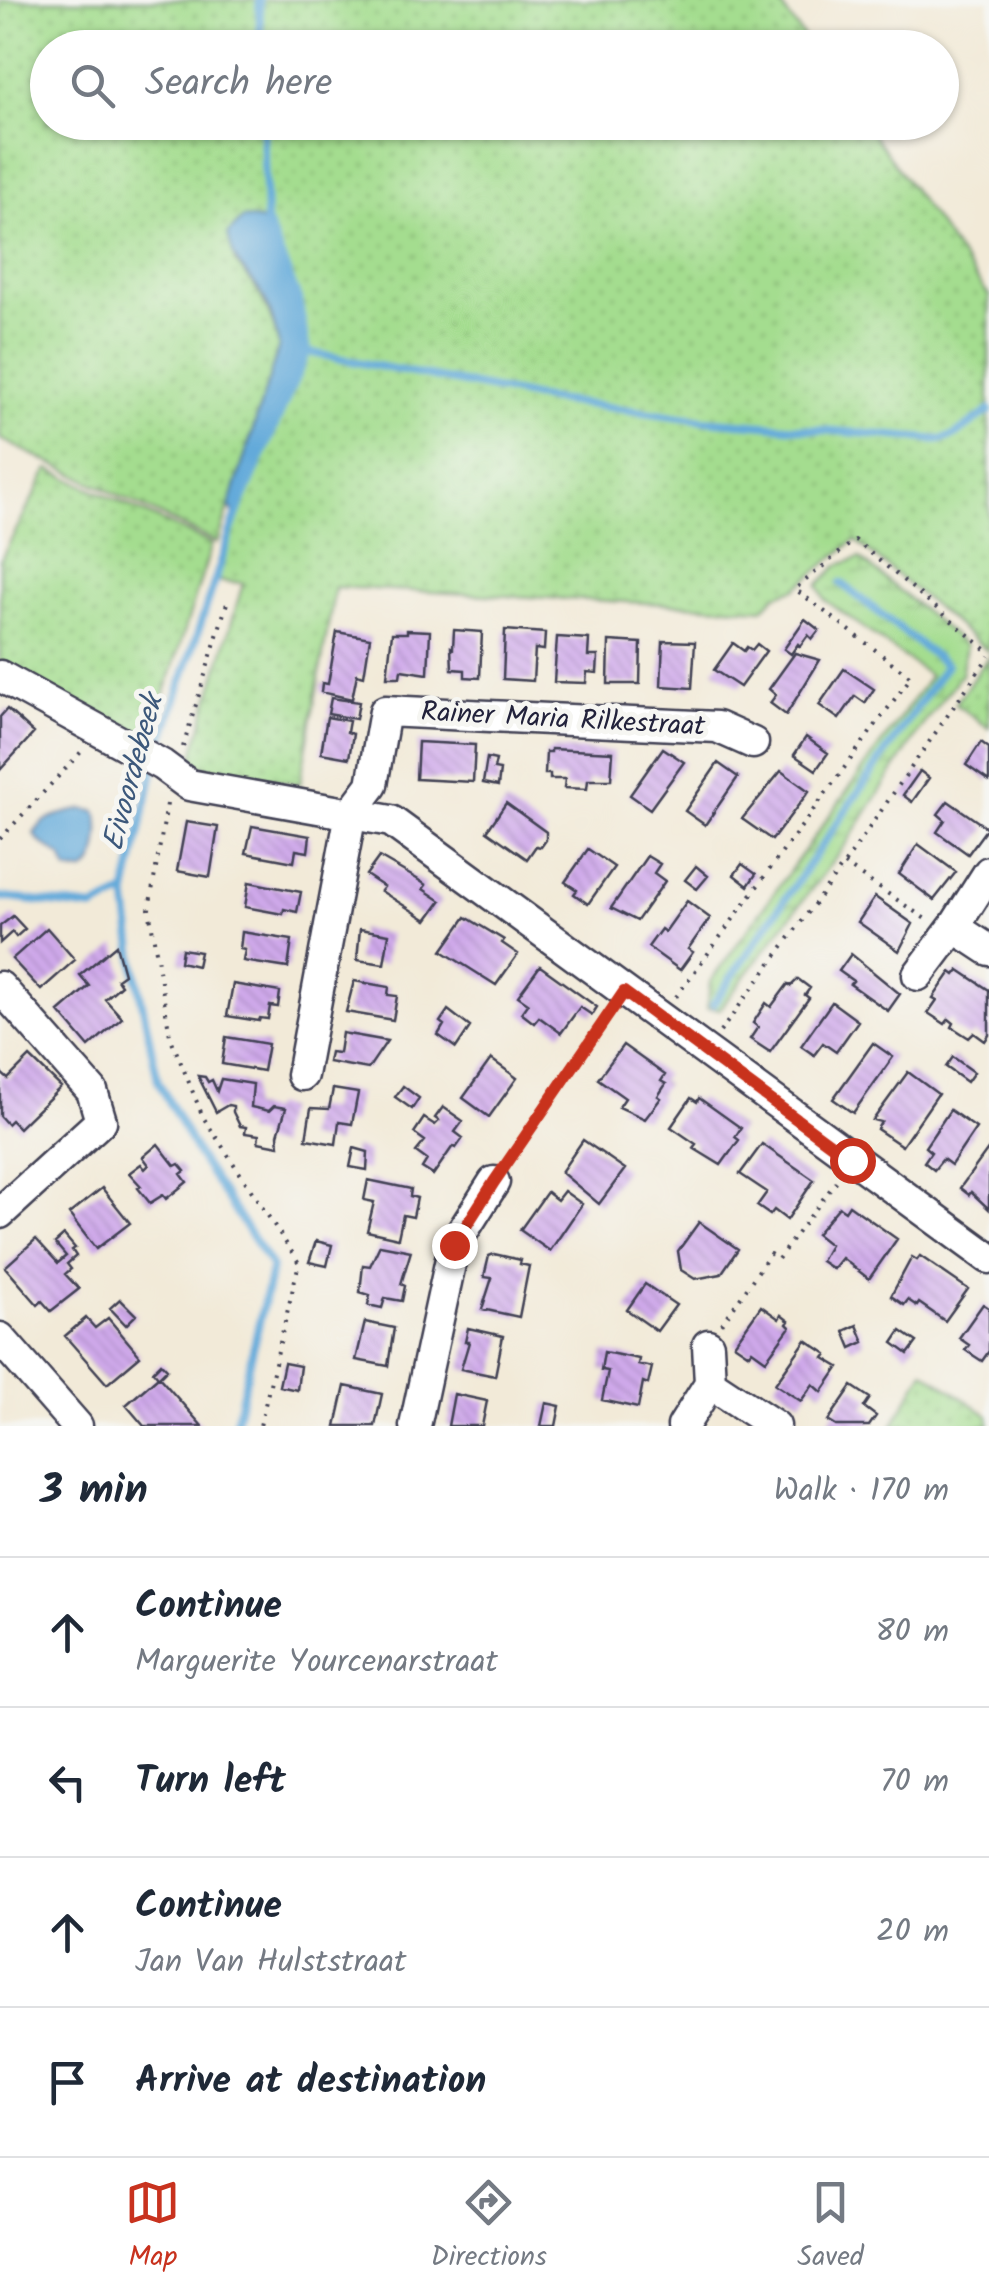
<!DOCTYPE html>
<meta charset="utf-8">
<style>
body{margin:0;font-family:Kalam,sans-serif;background:#f6f6f7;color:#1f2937}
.stop{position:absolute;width:30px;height:30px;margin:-22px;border:8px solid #c8321e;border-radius:50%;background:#fff}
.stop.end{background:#c8321e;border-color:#fff;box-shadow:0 2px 10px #0008}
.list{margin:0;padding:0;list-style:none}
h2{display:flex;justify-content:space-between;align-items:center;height:130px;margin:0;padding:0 40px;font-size:42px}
h2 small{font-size:32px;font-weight:400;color:#747a83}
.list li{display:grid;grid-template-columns:65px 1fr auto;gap:30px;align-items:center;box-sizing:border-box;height:150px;padding:0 40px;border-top:2px solid #e0e1e3}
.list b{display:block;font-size:38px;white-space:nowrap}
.list p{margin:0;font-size:32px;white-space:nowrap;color:#747a83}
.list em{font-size:32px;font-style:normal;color:#747a83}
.icon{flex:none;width:55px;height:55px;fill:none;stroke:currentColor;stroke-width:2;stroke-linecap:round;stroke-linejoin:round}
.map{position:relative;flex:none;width:989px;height:1426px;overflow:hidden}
.search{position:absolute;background:#fff;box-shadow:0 2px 8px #0004;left:30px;right:30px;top:30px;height:110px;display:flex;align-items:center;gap:25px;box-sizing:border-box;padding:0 35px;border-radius:55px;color:#747a83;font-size:38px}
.sheet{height:730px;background:#fff}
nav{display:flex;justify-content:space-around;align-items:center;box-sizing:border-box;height:140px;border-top:2px solid #e0e1e3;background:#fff;font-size:28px;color:#747a83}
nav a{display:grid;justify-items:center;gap:5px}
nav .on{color:#c8321e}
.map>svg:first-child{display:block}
</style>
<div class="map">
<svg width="989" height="1426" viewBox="0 0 989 1426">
<defs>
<pattern id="green-dots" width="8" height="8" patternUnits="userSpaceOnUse" patternTransform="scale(2.5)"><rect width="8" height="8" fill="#a4dd8f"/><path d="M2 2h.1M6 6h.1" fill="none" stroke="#8dbd7c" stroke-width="1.8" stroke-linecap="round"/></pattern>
<pattern id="wetland-marsh" width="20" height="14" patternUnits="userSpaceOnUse" patternTransform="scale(2.5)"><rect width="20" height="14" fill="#a4dd8f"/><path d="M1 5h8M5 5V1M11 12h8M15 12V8" fill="none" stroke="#8dbd7c"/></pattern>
<pattern id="building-back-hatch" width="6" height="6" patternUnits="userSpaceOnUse" patternTransform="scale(2.5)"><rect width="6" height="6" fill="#cfa9ea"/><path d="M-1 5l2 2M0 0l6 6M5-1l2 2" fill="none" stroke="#b191ca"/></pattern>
</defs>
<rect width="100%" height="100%" fill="#f6f6f2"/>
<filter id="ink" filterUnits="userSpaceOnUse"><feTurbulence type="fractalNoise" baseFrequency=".01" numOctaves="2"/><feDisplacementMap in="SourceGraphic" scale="20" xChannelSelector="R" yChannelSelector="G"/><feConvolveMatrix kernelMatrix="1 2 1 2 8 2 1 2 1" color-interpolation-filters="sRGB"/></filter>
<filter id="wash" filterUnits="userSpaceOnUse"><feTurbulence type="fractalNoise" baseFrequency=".0048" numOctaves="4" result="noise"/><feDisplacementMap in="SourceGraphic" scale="40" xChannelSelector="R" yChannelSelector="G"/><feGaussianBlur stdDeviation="2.25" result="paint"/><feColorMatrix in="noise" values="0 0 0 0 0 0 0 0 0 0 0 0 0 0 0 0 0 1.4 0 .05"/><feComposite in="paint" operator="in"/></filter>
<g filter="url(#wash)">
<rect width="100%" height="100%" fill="#f2ead8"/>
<path fill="url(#green-dots)" stroke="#638065" stroke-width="2.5" d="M0,0H777L811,47L48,48V122L865,123L989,296V652L855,540L795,589L776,595L763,609L335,587L300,784L190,765L243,583L214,581L236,516L307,352L298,298L233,260C258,287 271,310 279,346L218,543L0,439Z
M48,469L212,544L149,743L0,664V561Z
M989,656V728L955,704Z
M924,1371L989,1416V1426H892Z"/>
<path fill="url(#wetland-marsh)" stroke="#638065" stroke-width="2.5" d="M860,558L966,646L961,675L926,720L849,840L720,1009L707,1008L710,982L930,676L825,600L818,585L838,565Z"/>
<path fill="#64aada" stroke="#43668a" stroke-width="2.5" d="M243,218L266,221L298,298L307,352L236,516L229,507L279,346C275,327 271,307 260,291C242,264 235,270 228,234Z
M82,809L96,811C102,822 99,856 90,867C84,874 75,872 67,870L62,857L39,841L34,834C46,814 60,815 82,809Z"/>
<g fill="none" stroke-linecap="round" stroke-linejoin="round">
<path stroke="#64aada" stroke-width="8" d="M259,0L261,48
M307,352L539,398L704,420L941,440L954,436L989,411
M158,754L236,516L307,352L298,298L266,221L263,122
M154,768L126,893L136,973L158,1081L198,1156L272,1267L235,1426
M0,897L94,908L126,893
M713,1004L946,665L841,583"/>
</g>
<g id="blocks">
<path fill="url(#building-back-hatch)" d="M805,619L819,630L812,639L808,635L800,646L798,644L791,654L784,649Z
M407,630L430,631L428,674L401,670L400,677H387L392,633H407Z
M454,630L482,632L480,678L465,677V670L452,669L451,647L453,648Z
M505,630L545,633L544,650L535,649L533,681L503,679Z
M337,632L370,638L364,676L357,674L352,699L321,692L322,683L328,684Z
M557,637L589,639L588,656H598L597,673L587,672L586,683L554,682Z
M609,641L641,643L640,684H608Z
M663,641L695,642L692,688L661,686Z
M733,643L744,651L747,647L752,650L757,644L766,651L740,687L714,670Z
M795,653L820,660L786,715L770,703L776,695L769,689Z
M844,669L874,689L865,703L855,696L839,719L819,705Z
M331,698L359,702L356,719L328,714Z
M7,709L34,733L0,770V717Z
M327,717L349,721L347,732L353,734L349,758L321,753Z
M806,737L828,753L816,770L794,755Z
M418,742L475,745L473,782L416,779Z
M981,742L989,748V781L966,765Z
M663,748L684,762L650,809L630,795Z
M551,749L613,752L611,780H588L587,789L564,788L565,779H550V774H545L546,752H551Z
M487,758L496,760L494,769L500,770L498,786L483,783Z
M718,763L738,777L705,825L685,811Z
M781,771L809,791L772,840L742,819Z
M920,771L929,778L912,802L903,795Z
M948,801L987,828L968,854L937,832L945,820L938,814Z
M506,803L546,832V840L541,847L536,846L527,859L487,831Z
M186,822L218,827L210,877L177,871Z
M252,826L310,836L308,852L296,850L294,862L246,853Z
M918,844L956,872L934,900L899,874Z
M588,849L614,867L588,904L574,894L577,890L565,882Z
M647,856L660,864L654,873L665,881L637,921L611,908Z
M379,857L417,879L426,885L423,889L441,901L427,920L381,891L384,887L366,875Z
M742,864L756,874L748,886L734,875Z
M696,866L708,876L697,889L685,880Z
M249,882L301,892L297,912L284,909L283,914L245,907Z
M875,897L913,924L899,951L858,922Z
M687,901L710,918L688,949L693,952L680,970L648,947L661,929L665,932Z
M13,916L25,929L16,937L12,932L0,943V926Z
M466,917L504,940L502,943L518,954L496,985L442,951Z
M47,928L75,960L41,990L12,959Z
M360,929L389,934L384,964L357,960Z
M242,932L292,940L288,968L243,961L245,950L240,949Z
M116,945L124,974L117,979L121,985L105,999L122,1018L89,1047L59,1012L89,986L80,975Z
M182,949L200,952L197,966L180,962Z
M851,954L900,994L888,1011L850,984L853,981L839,971Z
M540,966L597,1007L592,1015L580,1007L561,1033L539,1017L534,1023L521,1013L528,1003L518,996Z
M959,970L989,990V1035L985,1041L974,1033L969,1038L952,1027L954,1023L949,1019L945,1024L928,1013L937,1000L933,998L951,972L955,975Z
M798,979L810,988L805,995L809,998L770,1052L750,1039L758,1027L753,1023L766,1003L771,1007L788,984L791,986Z
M354,981L389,987L388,995L397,996L393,1020L346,1012Z
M233,984L280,992L278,1007L270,1006L268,1019L260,1018L259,1021L227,1016Z
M832,1002L858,1021L836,1052L823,1043L814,1055L801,1046Z
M448,1010L470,1027L456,1048L438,1035L444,1025L440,1022Z
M342,1033L387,1041L368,1069L328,1062L330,1052L339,1053Z
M226,1037L268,1044L263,1071L222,1064Z
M873,1043L893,1057L853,1113L833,1099Z
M623,1045L665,1075L661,1081L666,1084L658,1096L661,1098L645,1119L619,1107L625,1098L598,1079Z
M30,1057L61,1087L19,1128L11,1120L7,1124L0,1116V1072L8,1079Z
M953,1057L974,1072L967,1082L946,1067Z
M491,1059L517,1078L489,1117L463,1098Z
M908,1072L938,1094L902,1146L877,1129L881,1122L873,1120Z
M198,1076L205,1077L208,1082L212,1080L217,1091L221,1079L253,1084L251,1107L269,1111L274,1106L286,1108L278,1135L279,1146L258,1142L259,1135L245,1133L246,1127L240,1126L233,1112V1106L228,1105L216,1112Z
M403,1086L419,1098L412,1109L395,1097Z
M333,1089L358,1093L352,1124L339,1122L336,1144L306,1139L311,1108L329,1109Z
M691,1098L697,1102L699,1098L741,1128L735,1137L739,1140L721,1165L693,1148L696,1144L671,1127Z
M443,1107L463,1121L455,1132L463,1138L456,1148L453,1146L433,1175L422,1168L427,1160L416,1152L425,1141L414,1133L424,1118L435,1125L439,1121L435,1118Z
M950,1110L976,1128L951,1165L943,1159L934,1170L924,1162L931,1152L925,1147Z
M583,1140L625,1169L599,1204L561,1172Z
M158,1144L175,1166L179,1164L185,1171L181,1174L187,1182L166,1199L163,1195L150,1203L138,1188L141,1186L129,1173L141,1164L145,1169L149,1165L143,1157Z
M762,1144L814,1180L787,1220L774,1210L770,1215L757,1206L767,1192L740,1174Z
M354,1148L368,1152L367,1170L350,1167Z
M989,1148V1209L971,1192L969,1195L960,1188Z
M368,1180L411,1189L410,1196L417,1198L413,1217L403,1215L398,1238L367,1231L374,1202L364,1200Z
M102,1188L130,1223L96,1249L69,1214Z
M564,1191L582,1204L550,1251L520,1230L547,1192L557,1200Z
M849,1205L897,1239L869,1279L842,1258L833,1269L821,1261L830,1245L816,1234L839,1207L845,1211Z
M699,1222L738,1249L721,1274L695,1279L681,1270L678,1251Z
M64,1235L75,1248L72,1250L76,1256L67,1264L71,1269L65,1274L79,1289L51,1311L42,1301L38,1305L5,1267L36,1239L58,1263L66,1256L55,1243Z
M316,1241L332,1245L327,1266L309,1262Z
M380,1245L411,1251L401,1284L405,1286L402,1301L385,1298L382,1308L368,1305L370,1295L360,1292L363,1265L370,1266Z
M494,1254L521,1260L520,1264L529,1266L519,1317L482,1309L492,1278L484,1277L489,1256Z
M920,1256L968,1289L945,1321L919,1303L917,1306L908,1300L904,1305L891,1296L912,1257L917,1260Z
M645,1284L676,1305L657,1331L627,1310Z
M120,1299L136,1315L126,1325L110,1308Z
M983,1304L989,1308V1351L982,1361L965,1350L969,1345L959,1338Z
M761,1306L779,1319L781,1315L789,1321L787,1324L790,1327L766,1360L752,1350L749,1354L734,1344Z
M86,1318L95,1328L108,1318L140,1356L107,1384L65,1336Z
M365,1322L394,1328L388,1366L356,1360Z
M857,1325L864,1342L851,1348L844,1331Z
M468,1328L503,1336L495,1376L461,1369L469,1342H465Z
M901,1331L917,1342L908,1354L893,1343Z
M806,1340L827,1354L824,1358L839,1367L822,1392L813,1384L801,1401L775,1384Z
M604,1352L639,1359L638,1364L652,1367L648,1384L643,1382L638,1408L602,1400L608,1371L601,1370Z
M161,1363L167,1369L159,1377L202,1426H144L126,1405L158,1377L153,1371Z
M284,1363L300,1366L297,1390L279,1386Z
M345,1386L382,1394L375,1426H336Z
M852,1386L870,1398L864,1407L876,1416L869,1426H836L828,1421Z
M454,1394L487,1401L482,1426H448Z
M546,1403L560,1406L556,1426H541Z"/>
</g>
</g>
<g filter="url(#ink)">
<use href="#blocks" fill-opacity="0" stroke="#414053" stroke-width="2.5"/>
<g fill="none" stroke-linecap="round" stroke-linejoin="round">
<g stroke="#414053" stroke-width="35">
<path id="minor" d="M0,676L162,765L189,785L391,821L989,1258
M954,927L989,950
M918,975L954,927L989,872
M0,987L92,1091L101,1121L0,1213
M302,1075L351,813L372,785L385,711L717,727L753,743
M0,1338L77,1426
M708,1345L710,1383L775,1426
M415,1426L454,1245L494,1182
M683,1426L710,1383"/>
</g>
<path stroke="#414053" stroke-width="4" stroke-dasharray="2.5 8" stroke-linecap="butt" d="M183,747L227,603
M167,804L149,909L170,1036L203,1117L299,1263L260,1426
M0,839L82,751
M844,864L927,920
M676,997L911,677L795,589L855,540L989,652
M720,1032L844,864L989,656
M508,1161L610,1013
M722,1324L770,1254L778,1259L838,1179"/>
<use href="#minor" stroke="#fff" stroke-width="30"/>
</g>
</g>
<g fill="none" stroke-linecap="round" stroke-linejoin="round" filter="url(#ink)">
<path stroke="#c8321e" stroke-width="12" d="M454,1245L494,1182L624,992L852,1160"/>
</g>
<g text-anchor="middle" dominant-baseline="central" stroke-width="10" stroke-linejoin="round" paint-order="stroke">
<g font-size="28" fill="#22223b" stroke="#f6f6f2">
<text transform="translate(563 720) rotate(3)">Rainer Maria Rilkestraat</text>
</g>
<g font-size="30" font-style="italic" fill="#3c587b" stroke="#f6f6f2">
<text transform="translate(134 773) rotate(-75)">Eivoordebeek</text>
</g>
</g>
</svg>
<div class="stop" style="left:852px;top:1160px"></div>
<div class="stop end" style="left:454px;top:1245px"></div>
<div class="search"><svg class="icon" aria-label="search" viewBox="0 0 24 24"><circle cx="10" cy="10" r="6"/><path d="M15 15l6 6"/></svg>Search here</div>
</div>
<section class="sheet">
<h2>3 min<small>Walk · 170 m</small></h2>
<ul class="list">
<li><svg class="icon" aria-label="ahead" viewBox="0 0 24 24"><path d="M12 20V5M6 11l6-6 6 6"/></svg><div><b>Continue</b><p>Marguerite Yourcenarstraat</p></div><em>80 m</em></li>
<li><svg class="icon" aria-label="left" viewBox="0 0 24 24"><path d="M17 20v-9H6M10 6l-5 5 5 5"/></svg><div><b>Turn left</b></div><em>70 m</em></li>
<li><svg class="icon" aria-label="ahead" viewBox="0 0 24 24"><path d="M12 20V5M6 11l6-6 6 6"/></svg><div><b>Continue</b><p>Jan Van Hulststraat</p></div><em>20 m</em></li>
<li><svg class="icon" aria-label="arrive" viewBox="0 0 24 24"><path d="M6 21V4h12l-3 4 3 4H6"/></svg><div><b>Arrive at destination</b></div></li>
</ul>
</section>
<nav>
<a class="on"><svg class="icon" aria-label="map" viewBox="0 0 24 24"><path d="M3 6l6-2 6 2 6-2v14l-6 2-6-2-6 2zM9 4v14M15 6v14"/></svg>Map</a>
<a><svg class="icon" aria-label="directions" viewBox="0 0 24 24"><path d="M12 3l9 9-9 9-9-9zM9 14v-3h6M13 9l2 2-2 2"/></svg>Directions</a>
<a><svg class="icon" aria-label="saved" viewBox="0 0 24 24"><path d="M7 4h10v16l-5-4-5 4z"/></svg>Saved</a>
</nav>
